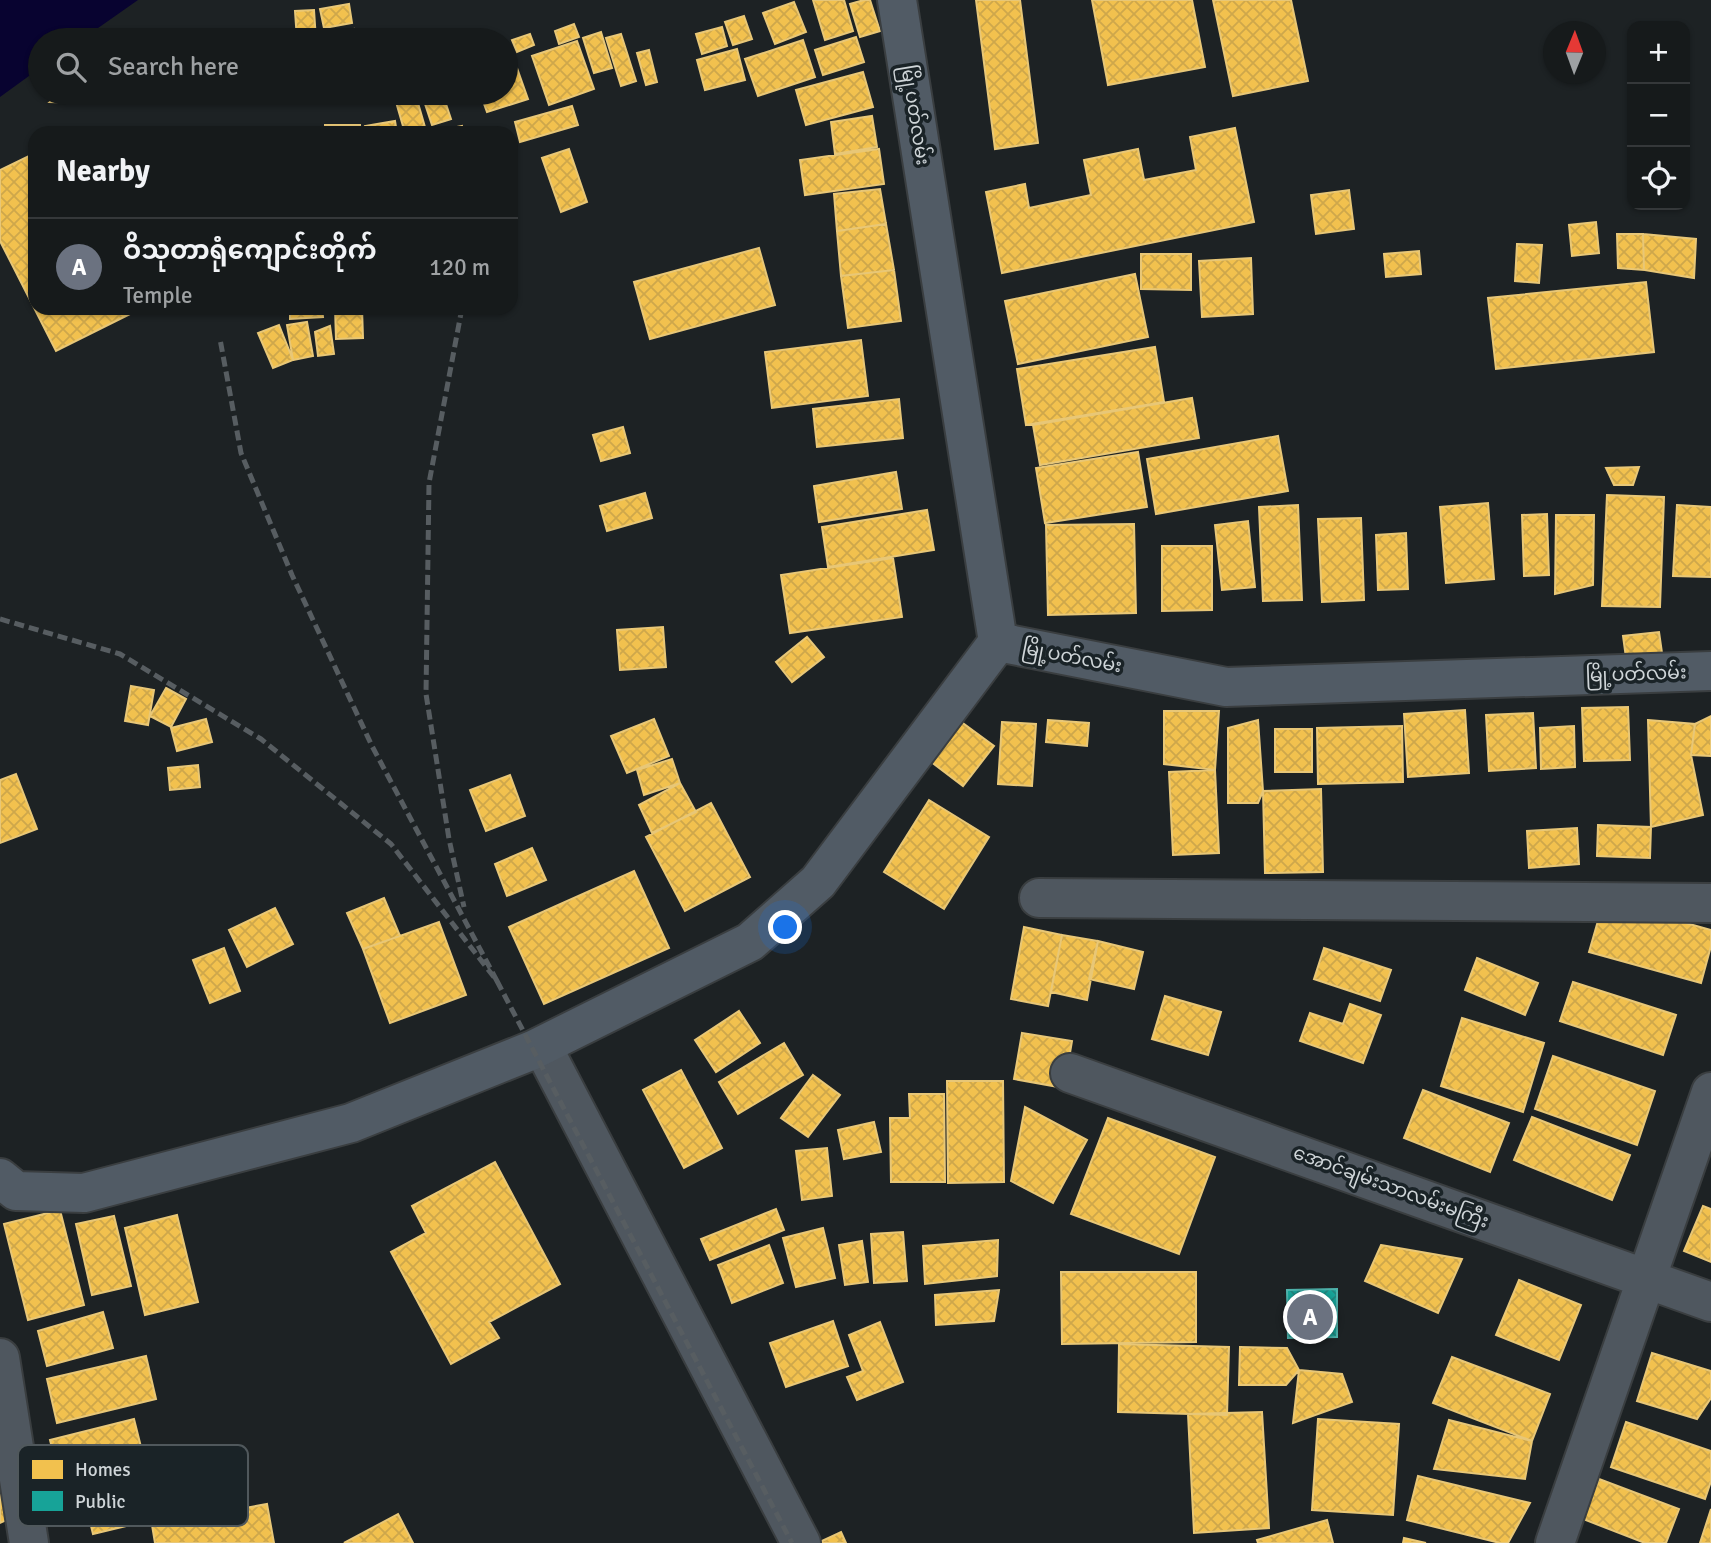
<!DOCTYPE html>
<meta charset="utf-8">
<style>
body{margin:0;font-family:Signika,"Noto Sans Myanmar",sans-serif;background:#1f2324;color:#f1f3f6}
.controls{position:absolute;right:21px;top:21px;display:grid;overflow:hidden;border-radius:14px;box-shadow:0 2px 5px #0004}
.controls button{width:63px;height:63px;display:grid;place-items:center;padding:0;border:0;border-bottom:2px solid #35383a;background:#161a1b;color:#f1f3f6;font:35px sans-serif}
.compass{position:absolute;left:1543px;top:21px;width:63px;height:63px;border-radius:50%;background:#161a1b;box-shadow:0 2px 5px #0004;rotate:1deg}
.you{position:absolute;left:786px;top:928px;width:24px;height:24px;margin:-18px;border:5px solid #fff;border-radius:50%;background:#1a73e8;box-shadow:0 0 0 10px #1a73e833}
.badge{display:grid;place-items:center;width:46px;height:46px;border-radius:50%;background:#919699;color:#fff;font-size:23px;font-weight:700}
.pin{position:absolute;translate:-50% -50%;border:4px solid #fff;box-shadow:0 2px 7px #0006}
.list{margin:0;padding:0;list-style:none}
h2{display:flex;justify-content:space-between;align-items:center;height:91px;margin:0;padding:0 28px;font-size:30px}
h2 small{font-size:23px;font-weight:400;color:#9ea1a3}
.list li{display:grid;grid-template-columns:46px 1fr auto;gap:21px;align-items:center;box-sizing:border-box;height:98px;padding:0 28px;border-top:2px solid #35383a}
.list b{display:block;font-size:26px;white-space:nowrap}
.list p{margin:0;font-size:23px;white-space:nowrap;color:#9ea1a3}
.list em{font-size:23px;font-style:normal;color:#9ea1a3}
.icon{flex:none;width:38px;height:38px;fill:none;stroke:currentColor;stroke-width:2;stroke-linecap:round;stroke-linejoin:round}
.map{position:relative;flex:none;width:1711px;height:1543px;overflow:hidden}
.search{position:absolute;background:#161a1b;box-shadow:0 2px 5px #0004;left:28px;top:28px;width:490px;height:77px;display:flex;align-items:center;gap:18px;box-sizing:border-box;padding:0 24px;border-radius:38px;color:#9ea1a3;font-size:26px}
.panel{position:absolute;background:#161a1b;box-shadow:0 2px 5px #0004;left:28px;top:126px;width:490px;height:189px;border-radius:21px}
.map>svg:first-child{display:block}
</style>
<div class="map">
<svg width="1711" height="1543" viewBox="0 0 1711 1543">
<defs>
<pattern id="homes-cross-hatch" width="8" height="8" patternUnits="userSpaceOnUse" patternTransform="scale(1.75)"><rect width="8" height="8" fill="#f2c14e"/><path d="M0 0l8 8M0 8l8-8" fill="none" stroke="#cea74b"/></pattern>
<pattern id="public-cross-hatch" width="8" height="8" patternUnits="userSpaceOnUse" patternTransform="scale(1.75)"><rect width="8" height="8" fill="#17a398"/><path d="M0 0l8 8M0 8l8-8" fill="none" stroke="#23857e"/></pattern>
</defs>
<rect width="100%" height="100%" fill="#1d2224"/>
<path fill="#080330" d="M0,0H138L81,40H40V68L0,97Z"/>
<path fill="url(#homes-cross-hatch)" stroke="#e8c777" stroke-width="2" d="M813,0H844L853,31L825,40Z
M864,0H870L880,31L860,37L850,4Z
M976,0H1020L1038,143L995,149Z
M1092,0H1192L1205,67L1108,85Z
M1213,0H1291L1308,81L1233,96Z
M794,2L806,32L775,44L763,13Z
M349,4L352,23L324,28L320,9Z
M314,10L316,40H297L295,11Z
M744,16L752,39L733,45L725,22Z
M574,24L579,37L559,44L555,31Z
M722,27L727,46L702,54L696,34Z
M354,29L356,40H329L328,33Z
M601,32L612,68L594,73L583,38Z
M530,34L534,45L517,52L512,40Z
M621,34L636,81L621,86L606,38Z
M856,37L864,62L823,75L815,50Z
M803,40L815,77L758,96L745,59Z
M577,41L594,89L549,105L532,56Z
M737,49L745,80L705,90L697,60Z
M649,50L657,82L646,85L637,53Z
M517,68L528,99L487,112L480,93H506V72Z
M863,72L873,107L806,125L796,90Z
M61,93H82L90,103L50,102Z
M443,95L451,119L432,125L424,101Z
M416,96L425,127L405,133L396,102Z
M572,106L578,125L520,142L515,122Z
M872,116L877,147L835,154L831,122Z
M395,121L397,133H366L365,126Z
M325,125H360V133H325Z
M462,126L463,133H443L442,130Z
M1235,128L1254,222L1002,273L986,192L1025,184L1029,208L1091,195L1084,160L1138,149L1144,180L1196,170L1190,137Z
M569,149L587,202L561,212L542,158Z
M879,149L884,184L805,195L800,160Z
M35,153V308H142L56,351L0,241V170Z
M880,189L886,224L837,231L834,194Z
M1349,190L1354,229L1316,234L1311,195Z
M1596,222L1599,253L1572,256L1569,225Z
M886,224L894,270L841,276L837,231Z
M1617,234H1643L1644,270L1618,268Z
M1643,234L1696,239L1694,278L1644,270Z
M1517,244L1542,245L1539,283L1515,281Z
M759,248L775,305L650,339L634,282Z
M1419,251L1421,274L1386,277L1384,254Z
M1141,254H1191V290L1141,289Z
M1251,258L1253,314L1202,317L1199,261Z
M894,270L901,321L848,328L841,276Z
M1135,274L1148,337L1018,364L1005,301Z
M1646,282L1654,352L1496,369L1488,298Z
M290,308H322L323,317L290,319Z
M335,308H362L363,338L336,339Z
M307,322L313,356L293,360L287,325Z
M279,325L293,360L273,368L258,333Z
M330,326L334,354L318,356L315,332Z
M861,340L868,396L772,408L765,352Z
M1155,347L1164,402L1026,425L1017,369Z
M1192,398L1199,438L1040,465L1033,425Z
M899,399L903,438L817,447L813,409Z
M623,427L630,453L601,461L593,435Z
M1278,436L1288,491L1156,514L1147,459Z
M1138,452L1147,507L1045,523L1036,468Z
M1639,467L1633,485H1614L1606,468Z
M896,472L902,509L819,522L814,486Z
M645,493L652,518L607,531L600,506Z
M1607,495L1664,497L1660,607L1602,606Z
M1488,503L1494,579L1446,583L1440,507Z
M1298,505L1302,600L1263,601L1259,507Z
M1677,505L1711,507V577L1673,576Z
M927,510L934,550L828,567L822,527Z
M1547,514L1549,575L1524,576L1522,515Z
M1556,515H1594L1593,585L1555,594Z
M1361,518L1364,600L1322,602L1318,519Z
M1248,521L1255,587L1222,590L1215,525Z
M1134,524L1136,613L1048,615L1046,525Z
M1406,533L1408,589L1378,590L1376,535Z
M1162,546H1212V610L1162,611Z
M893,558L902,617L790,633L781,575Z
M663,627L666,667L620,670L617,630Z
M1659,632L1663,660L1627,665L1623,636Z
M807,637L824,657L792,682L776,662Z
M131,686L154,690L148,725L125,721Z
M166,688L186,699L171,727L150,716Z
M1628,707L1630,760L1584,761L1582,708Z
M1465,710L1469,773L1408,777L1404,714Z
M1164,711H1219L1215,770L1164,764Z
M1533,713L1536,768L1489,771L1486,715Z
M1711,716V756L1691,755L1695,724Z
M956,718L994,746L963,786L926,758Z
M206,719L212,742L177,751L171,728Z
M654,719L669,756L627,773L611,736Z
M1048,720L1089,723L1087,746L1046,742Z
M1258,720L1263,791L1258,803H1228V728Z
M1648,720L1695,724L1691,755L1703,815L1651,827Z
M1002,722L1036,724L1032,786L998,784Z
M1402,726L1403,782L1318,784L1317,728Z
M1574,726L1575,767L1541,769L1540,728Z
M1275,729H1312V772H1275Z
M672,759L680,783L644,795L637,770Z
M198,765L200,787L170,790L168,768Z
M1215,770L1219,853L1173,855L1169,772Z
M16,774L37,829L0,843V780Z
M510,775L525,816L486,831L470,790Z
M680,783L696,812L652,833L639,805Z
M1321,789L1323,872L1265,873L1263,791Z
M929,800L989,837L944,909L884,872Z
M711,803L750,877L685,911L646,837Z
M1598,825L1651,827L1650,858L1597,856Z
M1577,828L1579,864L1529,868L1527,831Z
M532,848L546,880L507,896L495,864Z
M634,871L669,948L544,1004L509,927Z
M384,898L400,936L363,949L347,913Z
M1604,900L1711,930V946L1701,983L1589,952Z
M275,908L293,944L247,967L229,930Z
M439,922L466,995L390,1023L363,949Z
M1024,927L1062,935L1048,1006L1011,999Z
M1062,935L1098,941L1087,1000L1051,992Z
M1098,941L1143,952L1134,989L1089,979Z
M224,948L240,991L210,1003L193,960Z
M1324,948L1391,970L1380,1001L1314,979Z
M1477,958L1538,983L1525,1015L1465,990Z
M1573,982L1676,1015L1663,1055L1560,1021Z
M1165,996L1221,1012L1208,1055L1152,1039Z
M1350,1004L1381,1015L1363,1063L1300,1041L1310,1013L1343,1024Z
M739,1011L760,1043L716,1072L695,1040Z
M1462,1018L1544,1043L1523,1112L1441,1086Z
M1022,1033L1072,1041L1064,1088L1014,1079Z
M784,1043L803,1075L738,1114L719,1082Z
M1553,1056L1655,1091L1637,1145L1535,1109Z
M681,1070L722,1148L684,1168L643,1090Z
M813,1075L840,1095L808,1137L781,1118Z
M947,1081H1003L1004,1182L948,1183Z
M1423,1090L1509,1123L1490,1172L1404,1138Z
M909,1094H944L945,1182H891L890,1118H910Z
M1025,1107L1087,1140L1053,1203L1011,1181Z
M1532,1117L1630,1155L1612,1200L1514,1160Z
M1108,1118L1215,1157L1179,1254L1071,1214Z
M874,1122L881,1152L844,1159L838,1130Z
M827,1148L832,1196L802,1200L796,1151Z
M495,1162L560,1284L489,1322L499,1338L451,1364L391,1252L426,1233L412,1206Z
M1703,1206L1711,1209V1262L1684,1251Z
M776,1209L784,1230L710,1260L701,1239Z
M60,1210L84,1305L28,1320L4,1224Z
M177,1215L198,1302L145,1315L125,1228Z
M114,1216L131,1286L92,1295L76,1224Z
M823,1228L835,1278L796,1287L783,1238Z
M903,1232L907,1281L874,1283L871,1234Z
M998,1240L997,1276L925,1284L923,1246Z
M862,1241L868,1282L845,1285L839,1245Z
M769,1245L783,1283L732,1303L718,1265Z
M1381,1245L1462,1259L1438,1313L1365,1281Z
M1061,1272H1196V1342L1062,1344Z
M1519,1280L1581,1305L1559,1360L1496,1335Z
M999,1290L994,1321L936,1325L935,1295Z
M103,1312L113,1348L47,1366L38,1331Z
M833,1321L848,1366L786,1387L770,1343Z
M880,1322L903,1382L857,1400L847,1377L863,1371L849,1335Z
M1119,1344L1229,1347L1227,1415L1118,1412Z
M1240,1347L1287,1348L1299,1370L1286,1385H1239Z
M1652,1353L1711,1371V1398L1697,1419L1637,1401Z
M146,1356L156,1399L57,1423L47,1379Z
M1452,1357L1550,1394L1532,1441L1433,1403Z
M1299,1370L1342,1374L1352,1402L1293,1423Z
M1262,1412L1269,1528L1194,1533L1188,1414Z
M134,1419L146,1467L62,1488L50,1440Z
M1318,1419L1399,1424L1393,1515L1312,1510Z
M1449,1420L1532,1441L1525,1479L1434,1469Z
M1626,1422L1711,1451V1481L1705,1499L1611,1467Z
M161,1473L172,1515L93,1534L83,1493Z
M1418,1476L1530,1503L1508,1543H1500L1407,1520Z
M1599,1479L1679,1509L1666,1543H1645L1583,1519Z
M0,1487L13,1517L0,1523Z
M267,1504L274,1543H155L152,1525Z
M1711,1509V1543H1700Z
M398,1514L413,1543H344Z
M1327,1520L1333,1543H1258L1257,1540Z
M841,1532L846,1543H822V1541Z
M1404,1538L1426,1543H1403Z"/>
<path fill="url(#public-cross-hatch)" stroke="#4eb2ab" stroke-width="2" d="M1337,1289V1337L1288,1338L1287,1290Z"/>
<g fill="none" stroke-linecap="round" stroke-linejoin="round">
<g stroke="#3a3e40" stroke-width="42">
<path id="street" d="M1039,898L1711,903
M542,1046L801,1543
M1070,1073L1711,1302
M0,1358L29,1543
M1555,1543L1711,1092"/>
</g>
<g stroke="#3a3e40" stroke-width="42">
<path id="secondary" d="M897,0L998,642L1226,687L1711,671
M0,1178L16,1191L84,1193L351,1123L533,1050L750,942L818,882L998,642"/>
</g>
<use href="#street" stroke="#4f575f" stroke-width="38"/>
<use href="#secondary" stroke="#515b65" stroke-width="38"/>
<path stroke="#575d61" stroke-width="5" stroke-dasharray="10 5" stroke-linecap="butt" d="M462,308L429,483L426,694L449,839L464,907
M0,619L120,654L261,739L391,844L497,981L372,746L292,575L241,453L220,339
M497,981L792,1543"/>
</g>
<g text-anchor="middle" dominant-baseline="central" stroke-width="7" stroke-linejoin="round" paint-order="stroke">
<g font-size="19" fill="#cfd5d8" stroke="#1a2327">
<text transform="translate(915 115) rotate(81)">မြို့ပတ်လမ်း</text>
<text transform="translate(1072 657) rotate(11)">မြို့ပတ်လမ်း</text>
<text transform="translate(1636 674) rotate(-2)">မြို့ပတ်လမ်း</text>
<text transform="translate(1391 1187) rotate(20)">အောင်ချမ်းသာလမ်းမကြီး</text>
</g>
</g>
<rect x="18" y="1445" width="230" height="81" rx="10" fill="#1a2327" stroke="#50585c" stroke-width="2"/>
<rect x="32" y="1460" width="31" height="19" fill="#f2c14e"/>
<rect x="32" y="1491" width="31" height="20" fill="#17a398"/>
<g font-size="19" fill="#cfd5d8">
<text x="75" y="1476">Homes</text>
<text x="75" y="1508">Public</text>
</g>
</svg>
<div class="controls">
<button>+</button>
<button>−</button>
<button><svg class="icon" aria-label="locate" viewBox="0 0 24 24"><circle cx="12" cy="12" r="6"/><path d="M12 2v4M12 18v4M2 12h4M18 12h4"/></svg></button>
</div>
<svg class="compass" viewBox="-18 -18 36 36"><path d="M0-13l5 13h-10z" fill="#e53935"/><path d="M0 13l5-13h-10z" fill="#9ea1a3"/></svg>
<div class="you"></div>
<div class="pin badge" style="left:1310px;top:1317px;background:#6b7280">A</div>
<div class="search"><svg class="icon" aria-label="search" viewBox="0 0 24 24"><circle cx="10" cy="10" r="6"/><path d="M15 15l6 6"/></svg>Search here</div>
<section class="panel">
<h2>Nearby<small></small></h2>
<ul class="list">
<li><span class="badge" style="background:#6b7280">A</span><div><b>ဝိသုတာရုံကျောင်းတိုက်</b><p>Temple</p></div><em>120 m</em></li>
</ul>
</section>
</div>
